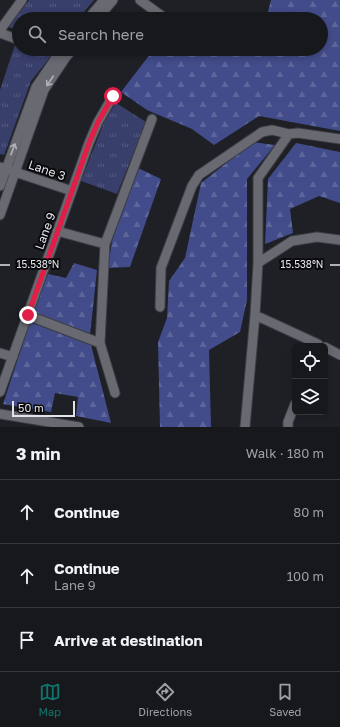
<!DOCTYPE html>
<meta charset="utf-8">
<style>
body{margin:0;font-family:"Golos Text",sans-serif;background:#232529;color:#f1f3f6}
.controls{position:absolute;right:12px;bottom:12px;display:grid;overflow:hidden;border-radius:6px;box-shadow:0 2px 6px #0003}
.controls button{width:36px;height:36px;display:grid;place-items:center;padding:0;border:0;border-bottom:1px solid #35373b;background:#16181c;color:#f1f3f6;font:20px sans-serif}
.scale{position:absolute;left:12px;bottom:10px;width:63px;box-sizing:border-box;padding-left:4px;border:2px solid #e3e4e9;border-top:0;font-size:11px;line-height:14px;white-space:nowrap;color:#e3e4e9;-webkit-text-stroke:3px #09090c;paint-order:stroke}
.stop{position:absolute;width:12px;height:12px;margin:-9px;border:3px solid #e11d48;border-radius:50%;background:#fff}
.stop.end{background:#e11d48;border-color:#fff;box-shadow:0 1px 4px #0008}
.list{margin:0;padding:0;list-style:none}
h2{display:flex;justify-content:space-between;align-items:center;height:52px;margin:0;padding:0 16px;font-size:17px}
h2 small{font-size:13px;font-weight:400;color:#9ea0a3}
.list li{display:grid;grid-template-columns:26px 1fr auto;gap:12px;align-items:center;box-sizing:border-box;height:64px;padding:0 16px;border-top:1px solid #35373b}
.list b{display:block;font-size:15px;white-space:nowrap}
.list p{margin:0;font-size:13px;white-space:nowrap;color:#9ea0a3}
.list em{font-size:13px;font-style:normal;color:#9ea0a3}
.icon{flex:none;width:22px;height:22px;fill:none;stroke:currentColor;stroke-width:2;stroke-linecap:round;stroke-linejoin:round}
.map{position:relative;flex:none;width:340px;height:427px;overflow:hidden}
.search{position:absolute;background:#16181c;box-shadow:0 2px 6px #0003;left:12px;right:12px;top:12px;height:44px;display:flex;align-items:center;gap:10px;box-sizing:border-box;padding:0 14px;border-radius:22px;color:#9ea0a3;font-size:15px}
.sheet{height:244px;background:#16181c}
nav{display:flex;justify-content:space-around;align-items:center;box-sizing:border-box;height:56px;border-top:1px solid #35373b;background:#16181c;font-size:11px;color:#9ea0a3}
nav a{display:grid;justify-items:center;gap:2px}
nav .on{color:#0f766e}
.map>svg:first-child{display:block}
</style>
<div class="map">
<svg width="340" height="427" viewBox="0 0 340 427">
<defs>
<pattern id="grass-tufts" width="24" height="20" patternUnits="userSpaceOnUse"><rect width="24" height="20" fill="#383f6b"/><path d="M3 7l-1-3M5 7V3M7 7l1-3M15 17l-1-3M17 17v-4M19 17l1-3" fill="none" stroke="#555b80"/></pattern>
<pattern id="forest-firs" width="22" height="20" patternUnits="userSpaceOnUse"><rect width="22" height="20" fill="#424c8a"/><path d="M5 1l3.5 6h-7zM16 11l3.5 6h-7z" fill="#5d669a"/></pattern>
</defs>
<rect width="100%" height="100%" fill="#1e2026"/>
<path fill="url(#grass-tufts)" d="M29,0H94L78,19H55L50,15L46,19H19V30L8,27Z
M15,45L19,46V49H27L51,56L31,81L4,155L0,154V90Z
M116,103L146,122L117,194L81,181L105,120Z"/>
<path fill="url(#forest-firs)" d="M271,0H340V131L259,116L214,145L192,129L147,110L121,92L154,49H321V19H266Z
M118,13L142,15L154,19H106Z
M253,142L275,145L247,179V300L240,332L209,350L211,427H160L158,342L167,318L169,281L185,258L201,183Z
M296,143L340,152V203L319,196L290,209L293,233L265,244L268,179Z
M138,168L161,179L130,267L108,268L112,241Z
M74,263L97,270L90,335L32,313L48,274L66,278Z
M30,322L91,345L111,423L76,416L78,397L55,393L51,412L3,404Z"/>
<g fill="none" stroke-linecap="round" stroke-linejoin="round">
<g stroke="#3d3e43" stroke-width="11">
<path id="minor" d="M140,0L166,19
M88,19L104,0
M97,19L113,0
M176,19L240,18
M0,30L22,0
M0,33L19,40
M45,49L63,56
M0,167L72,191
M0,186L36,87L62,49
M0,215L44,90L66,57L73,49
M57,231L105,244
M258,263L292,241L317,237L340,240
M160,307L161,268L192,186L199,175L262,132L272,130L289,134
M27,315L100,343
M255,315L318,344L317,346
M325,347L340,355
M0,353L13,357
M0,392L89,143L98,122L113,96
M115,393L100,343L105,244L152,119
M0,414L79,427
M245,427L255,315L258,263V178L289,134L298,133L340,139
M288,427V422L295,404"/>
</g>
<use href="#minor" stroke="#686971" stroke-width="9"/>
</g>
<defs><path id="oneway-shaft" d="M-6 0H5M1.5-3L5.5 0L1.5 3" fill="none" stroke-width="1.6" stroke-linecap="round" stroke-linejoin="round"/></defs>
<g stroke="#b2b3b9">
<use href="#oneway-shaft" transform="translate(50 81) rotate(124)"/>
<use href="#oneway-shaft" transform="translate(13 149) rotate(-70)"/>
</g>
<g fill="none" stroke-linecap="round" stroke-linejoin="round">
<path stroke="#e11d48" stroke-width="5" d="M28,315L89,143L98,122L113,96"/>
</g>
<path fill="none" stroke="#e3e4e9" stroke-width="1.5" d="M0,265H10M330,265H340"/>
<g text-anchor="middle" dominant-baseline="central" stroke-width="4" stroke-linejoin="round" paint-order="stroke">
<g font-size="12" fill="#e3e4e9" stroke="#09090c">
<text transform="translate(47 170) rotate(19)">Lane 3</text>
<text transform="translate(45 231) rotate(-70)">Lane 9</text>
</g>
</g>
<g font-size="10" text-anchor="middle" fill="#e3e4e9" stroke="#09090c" stroke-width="4" stroke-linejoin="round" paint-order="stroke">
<text x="38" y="268">15.538°N</text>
<text x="302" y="268">15.538°N</text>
</g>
</svg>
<div class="controls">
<button><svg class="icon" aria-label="locate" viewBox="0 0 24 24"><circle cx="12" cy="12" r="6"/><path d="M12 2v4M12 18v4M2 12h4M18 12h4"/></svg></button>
<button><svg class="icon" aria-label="layers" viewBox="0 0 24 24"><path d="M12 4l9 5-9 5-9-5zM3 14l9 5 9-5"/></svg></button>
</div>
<div class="scale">50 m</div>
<div class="stop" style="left:113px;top:96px"></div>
<div class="stop end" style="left:28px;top:315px"></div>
<div class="search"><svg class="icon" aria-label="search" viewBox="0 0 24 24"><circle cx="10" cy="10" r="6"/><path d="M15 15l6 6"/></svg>Search here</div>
</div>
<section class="sheet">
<h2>3 min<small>Walk · 180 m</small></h2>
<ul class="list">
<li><svg class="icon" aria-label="ahead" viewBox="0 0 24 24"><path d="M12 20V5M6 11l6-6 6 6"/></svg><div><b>Continue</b></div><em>80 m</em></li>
<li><svg class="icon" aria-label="ahead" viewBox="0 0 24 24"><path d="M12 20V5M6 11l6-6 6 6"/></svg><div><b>Continue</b><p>Lane 9</p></div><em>100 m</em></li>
<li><svg class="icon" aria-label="arrive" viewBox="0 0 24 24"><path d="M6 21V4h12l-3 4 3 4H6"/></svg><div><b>Arrive at destination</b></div></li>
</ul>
</section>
<nav>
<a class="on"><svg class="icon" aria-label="map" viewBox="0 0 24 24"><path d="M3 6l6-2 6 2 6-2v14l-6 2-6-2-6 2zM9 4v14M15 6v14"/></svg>Map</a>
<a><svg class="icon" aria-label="directions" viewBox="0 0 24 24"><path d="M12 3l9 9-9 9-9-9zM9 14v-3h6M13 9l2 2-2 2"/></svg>Directions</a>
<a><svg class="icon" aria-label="saved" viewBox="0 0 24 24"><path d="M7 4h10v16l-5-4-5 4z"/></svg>Saved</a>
</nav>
